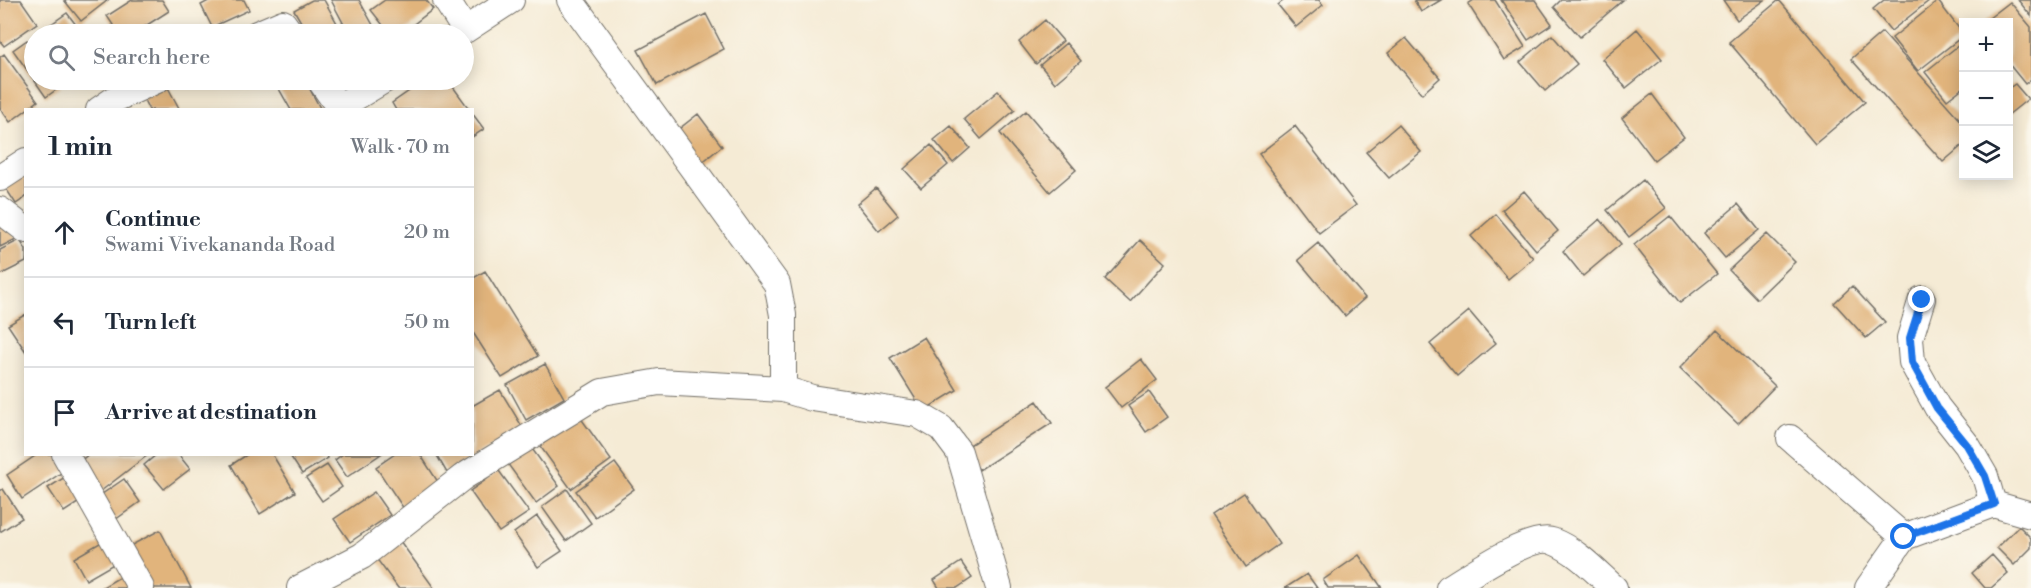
<!DOCTYPE html>
<meta charset="utf-8">
<style>
body{margin:0;font-family:"Libre Bodoni",serif;background:#f6f6f7;color:#1f2937}
.controls{position:absolute;right:18px;top:18px;display:grid;overflow:hidden;border-radius:0px;box-shadow:0 3px 15px #0003}
.controls button{width:54px;height:54px;display:grid;place-items:center;padding:0;border:0;border-bottom:2px solid #e0e1e3;background:#fff;color:#1f2937;font:30px sans-serif}
.stop{position:absolute;width:18px;height:18px;margin:-14px;border:4px solid #1a73e8;border-radius:50%;background:#fff}
.stop.end{background:#1a73e8;border-color:#fff;box-shadow:0 2px 6px #0008}
.list{margin:0;padding:0;list-style:none}
h2{display:flex;justify-content:space-between;align-items:center;height:78px;margin:0;padding:0 24px;font-size:26px}
h2 small{font-size:20px;font-weight:400;color:#747a83}
.list li{display:grid;grid-template-columns:39px 1fr auto;gap:18px;align-items:center;box-sizing:border-box;height:90px;padding:0 24px;border-top:2px solid #e0e1e3}
.list b{display:block;font-size:22px;white-space:nowrap}
.list p{margin:0;font-size:20px;white-space:nowrap;color:#747a83}
.list em{font-size:20px;font-style:normal;color:#747a83}
.icon{flex:none;width:33px;height:33px;fill:none;stroke:currentColor;stroke-width:2;stroke-linecap:round;stroke-linejoin:round}
.map{position:relative;flex:none;width:2031px;height:588px;overflow:hidden}
.search{position:absolute;background:#fff;box-shadow:0 3px 15px #0003;left:24px;top:24px;width:450px;height:66px;display:flex;align-items:center;gap:15px;box-sizing:border-box;padding:0 21px;border-radius:33px;color:#747a83;font-size:22px}
.panel{position:absolute;background:#fff;box-shadow:0 3px 15px #0003;left:24px;top:108px;width:450px;height:348px;border-radius:0px}
.map>svg:first-child{display:block}
</style>
<div class="map">
<svg width="2031" height="588" viewBox="0 0 2031 588">
<rect width="100%" height="100%" fill="#fbf7ec"/>
<filter id="ink" filterUnits="userSpaceOnUse"><feTurbulence type="fractalNoise" baseFrequency=".0167" numOctaves="2"/><feDisplacementMap in="SourceGraphic" scale="12" xChannelSelector="R" yChannelSelector="G"/><feConvolveMatrix kernelMatrix="1 2 1 2 8 2 1 2 1" color-interpolation-filters="sRGB"/></filter>
<filter id="wash" filterUnits="userSpaceOnUse"><feTurbulence type="fractalNoise" baseFrequency=".008" numOctaves="4" result="noise"/><feDisplacementMap in="SourceGraphic" scale="24" xChannelSelector="R" yChannelSelector="G"/><feGaussianBlur stdDeviation="1.35" result="paint"/><feColorMatrix in="noise" values="0 0 0 0 0 0 0 0 0 0 0 0 0 0 0 0 0 1.4 0 .05"/><feComposite in="paint" operator="in"/></filter>
<g filter="url(#wash)">
<rect width="100%" height="100%" fill="#f5ebd5"/>
<g id="blocks">
<path fill="#e1b47b" d="M0,0H21L37,23L4,46L0,41Z
M64,0H108L81,21Z
M132,0H162L169,11L133,34H119L107,16Z
M210,0H244L249,10L212,27L201,5Z
M312,0H324L343,34H308L294,10Z
M331,0H359L378,34H349Z
M385,0H426L433,9L401,34H390L371,10Z
M1284,0H1319L1323,5L1296,27L1278,5Z
M1414,0H1441L1421,12Z
M1474,0H1495L1525,47L1504,60L1468,4Z
M1501,0H1535L1552,24L1528,40Z
M1561,0H1623L1580,37L1554,7Z
M1723,0H1765L1737,20Z
M1779,0L1865,102L1815,144L1729,42Z
M1884,0H1930L1891,31L1873,9Z
M2018,0H2031V16Z
M1938,1L1964,35L1918,71L1892,38Z
M2010,2L2031,27V79L2025,84L2008,63V22H1984Z
M67,13L83,34H57L50,25Z
M706,14L724,49L657,85L638,50Z
M1045,20L1063,41L1036,64L1019,42Z
M1637,29L1662,59L1626,88L1602,59Z
M1882,32L1964,124V144L1943,162L1851,59Z
M1552,35L1577,64L1545,91L1520,62Z
M1406,38L1440,78L1422,94L1388,53Z
M27,40L34,51V80H55L60,87L46,97L13,50Z
M1964,41V87L1947,100L1925,72Z
M1066,43L1081,61L1055,83L1040,65Z
M4,54L38,101L10,122L0,108V57Z
M274,80H305L321,110H291Z
M425,80H448L470,110H396L392,103Z
M165,82L180,110H149L141,94Z
M2015,84L2028,99L2008,115V89Z
M998,91L1015,110L981,139L964,119Z
M1652,94L1684,137L1654,160L1622,118Z
M1026,111L1076,170L1050,192L1000,133Z
M472,113L484,129L472,137Z
M698,114L722,146L695,168L670,136Z
M1398,125L1421,152L1389,178L1366,152Z
M951,126L970,148L953,163L934,140Z
M1295,126L1356,205L1319,233L1259,154Z
M931,145L948,165L921,188L904,169Z
M26,169V197L16,204L3,184Z
M1643,180L1666,208L1629,237L1607,210Z
M876,188L898,215L879,231L857,204Z
M1524,191L1558,231L1536,250L1502,210Z
M1738,204L1759,230L1725,258L1704,233Z
M1496,214L1533,258L1508,279L1471,236Z
M1670,216L1717,274L1680,303L1634,245Z
M1600,219L1621,244L1583,276L1563,251Z
M0,221L18,238L0,247Z
M1767,234L1795,262L1757,299L1729,270Z
M20,240L26,250V262L0,275V250Z
M1140,240L1165,263L1130,302L1105,279Z
M1318,243L1365,298L1345,316L1298,260Z
M485,271L538,356L502,378L472,331V279Z
M1852,286L1885,322L1866,338L1834,303Z
M1469,311L1496,343L1457,376L1430,344Z
M26,314V352L8,325Z
M1717,330L1775,386L1738,424L1680,368Z
M924,337L957,390L923,411L890,358Z
M1141,359L1157,380L1121,408L1105,387Z
M545,364L564,398L526,420L507,385Z
M500,390L523,428L447,473L436,454H472V406Z
M1149,392L1167,417L1146,432L1128,406Z
M1037,401L1052,423L979,470L965,448Z
M580,417L611,460L571,489L540,446Z
M530,446L559,486L536,503L507,463Z
M38,454H57L67,469L22,499L7,475Z
M89,454H149L101,491L79,462Z
M157,454H178L190,469L164,489L144,465Z
M248,454H272L295,492L260,514L231,465Z
M289,454H325L328,458L302,474Z
M343,454H381L347,477L335,460Z
M395,454H420L440,485L404,509L376,467Z
M615,463L634,489L595,517L576,491Z
M327,465L342,487L322,501L306,478Z
M499,471L529,512L499,532L470,491Z
M68,475L84,499L64,512L48,488Z
M124,479L140,502L112,522L95,499Z
M3,489L22,518L0,532V491Z
M567,489L591,523L566,541L542,507Z
M374,492L390,515L350,542L334,519Z
M1244,493L1279,544L1246,567L1211,515Z
M537,516L562,551L538,567L514,533Z
M2019,526L2031,538V548L2014,565L1997,548Z
M160,530L191,588H150L128,547Z
M105,540L117,562L86,580L74,558Z
M400,541L434,588H398L376,558Z
M1359,555L1382,588H1328L1323,580Z
M1992,555L2008,573L1991,588H1985L1972,573Z
M961,562L972,578L957,588H939L934,580Z
M125,574L133,588H101Z
M1307,574L1317,588H1285Z"/>
</g>
</g>
<g filter="url(#ink)">
<use href="#blocks" fill-opacity="0" stroke="#726e66" stroke-width="1.5"/>
<g fill="none" stroke-linecap="round" stroke-linejoin="round">
<g stroke="#726e66" stroke-width="28">
<path id="minor" d="M446,0L465,30L511,0
M570,0L777,284L783,315V389L812,398L917,414L941,428L959,452L999,588
M257,34L283,23L291,34
M320,80L339,107L384,80
M99,110L115,99L157,80
M0,178L26,161
M0,210L26,230
M1922,299L1910,338L1912,362L1937,407L1967,445L1985,476L1993,504
M1790,438L1904,537
M65,454L141,588
M300,588L362,556L463,477L602,392L659,382L783,389
M1449,588C1469,576 1531,533 1552,541C1576,550 1595,571 1614,588
M1868,588L1904,537L1993,504L2031,515"/>
</g>
<use href="#minor" stroke="#fff" stroke-width="26"/>
</g>
</g>
<g fill="none" stroke-linecap="round" stroke-linejoin="round" filter="url(#ink)">
<path stroke="#1a73e8" stroke-width="8" d="M1904,537L1994,504L1985,476L1967,445L1937,408L1912,362L1910,338L1922,300"/>
</g>
</svg>
<div class="controls">
<button>+</button>
<button>−</button>
<button><svg class="icon" aria-label="layers" viewBox="0 0 24 24"><path d="M12 4l9 5-9 5-9-5zM3 14l9 5 9-5"/></svg></button>
</div>
<div class="stop" style="left:1904px;top:537px"></div>
<div class="stop end" style="left:1922px;top:300px"></div>
<div class="search"><svg class="icon" aria-label="search" viewBox="0 0 24 24"><circle cx="10" cy="10" r="6"/><path d="M15 15l6 6"/></svg>Search here</div>
<section class="panel">
<h2>1 min<small>Walk · 70 m</small></h2>
<ul class="list">
<li><svg class="icon" aria-label="ahead" viewBox="0 0 24 24"><path d="M12 20V5M6 11l6-6 6 6"/></svg><div><b>Continue</b><p>Swami Vivekananda Road</p></div><em>20 m</em></li>
<li><svg class="icon" aria-label="left" viewBox="0 0 24 24"><path d="M17 20v-9H6M10 6l-5 5 5 5"/></svg><div><b>Turn left</b></div><em>50 m</em></li>
<li><svg class="icon" aria-label="arrive" viewBox="0 0 24 24"><path d="M6 21V4h12l-3 4 3 4H6"/></svg><div><b>Arrive at destination</b></div></li>
</ul>
</section>
</div>
